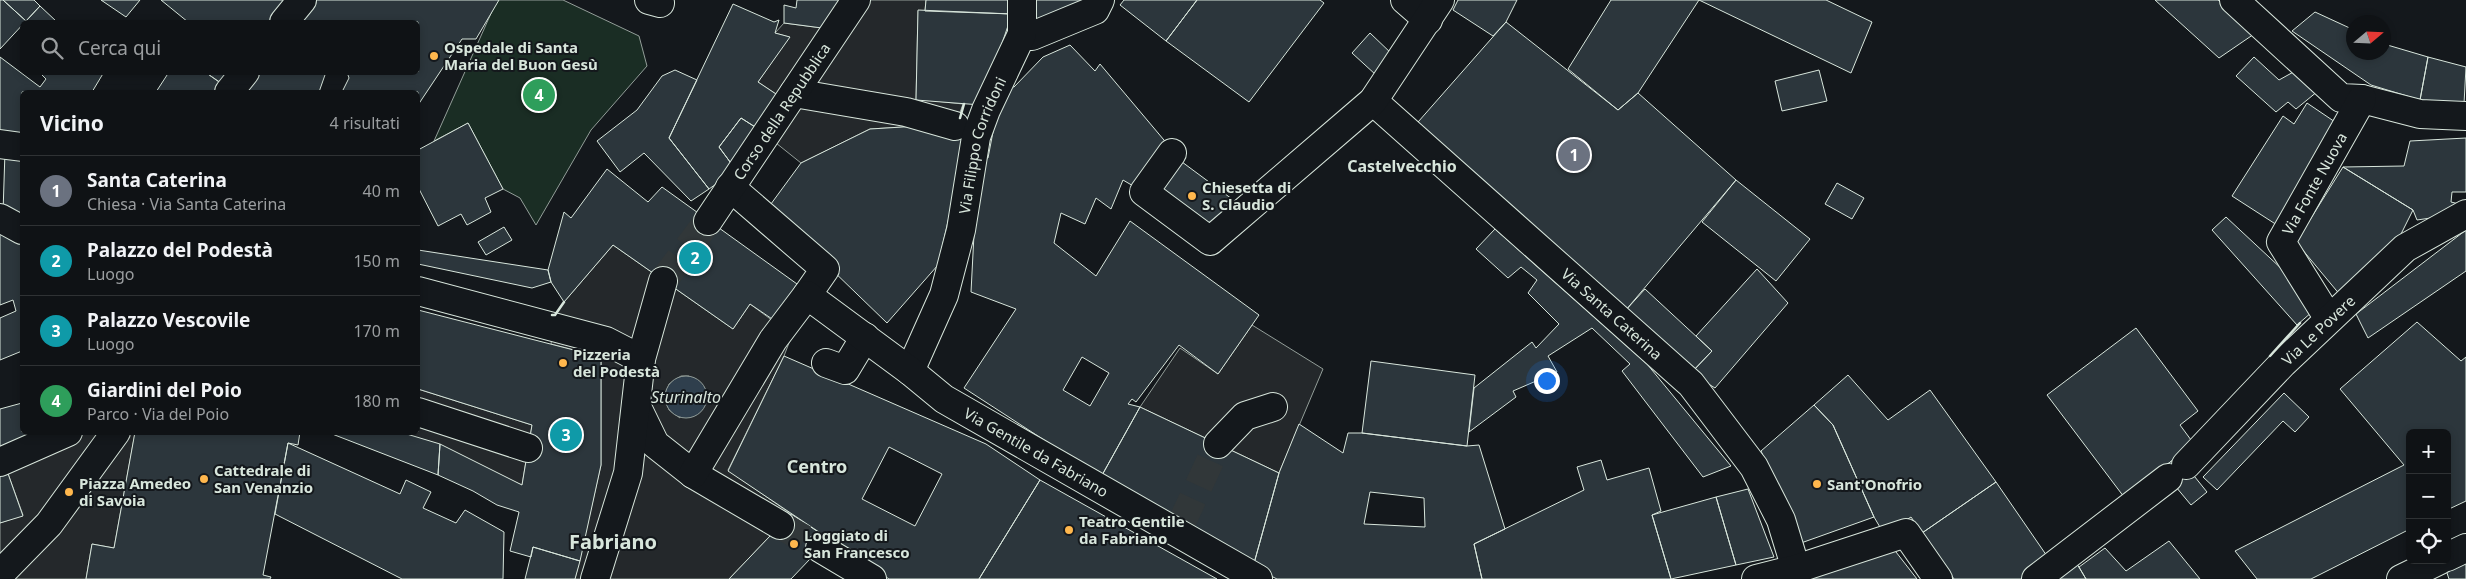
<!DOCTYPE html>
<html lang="it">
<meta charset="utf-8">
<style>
body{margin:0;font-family:"Noto Sans",sans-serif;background:#181b1e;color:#f1f3f6}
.controls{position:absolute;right:15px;bottom:15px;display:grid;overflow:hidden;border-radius:8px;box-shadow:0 2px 8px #0003}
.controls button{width:45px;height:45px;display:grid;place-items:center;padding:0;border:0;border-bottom:1px solid #2f3234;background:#0f1215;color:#f1f3f6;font:25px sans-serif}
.compass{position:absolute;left:2346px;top:15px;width:45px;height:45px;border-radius:50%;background:#0f1215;box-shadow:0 2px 8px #0003;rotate:71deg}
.you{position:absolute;left:1546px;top:380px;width:18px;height:18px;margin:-12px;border:4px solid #fff;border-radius:50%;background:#1a73e8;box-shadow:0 0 0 8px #1a73e833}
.badge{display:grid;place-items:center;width:32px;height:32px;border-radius:50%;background:#b45309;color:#fff;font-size:16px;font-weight:700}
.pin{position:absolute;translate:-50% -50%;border:2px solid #fff;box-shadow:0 1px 5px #0006}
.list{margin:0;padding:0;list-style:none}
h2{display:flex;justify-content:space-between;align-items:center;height:65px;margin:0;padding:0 20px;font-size:21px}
h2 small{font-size:16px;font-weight:400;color:#9b9ea0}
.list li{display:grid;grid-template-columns:32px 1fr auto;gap:15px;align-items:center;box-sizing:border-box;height:70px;padding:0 20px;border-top:1px solid #2f3234}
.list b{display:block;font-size:19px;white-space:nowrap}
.list p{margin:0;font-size:16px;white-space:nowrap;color:#9b9ea0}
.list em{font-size:16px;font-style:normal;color:#9b9ea0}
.icon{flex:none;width:28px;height:28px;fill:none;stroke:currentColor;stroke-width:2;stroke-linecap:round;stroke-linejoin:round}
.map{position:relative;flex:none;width:2466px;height:579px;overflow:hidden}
.search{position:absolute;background:#0f1215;box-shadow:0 2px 8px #0003;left:20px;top:20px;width:400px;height:55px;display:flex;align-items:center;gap:12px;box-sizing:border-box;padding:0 18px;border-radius:8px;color:#9b9ea0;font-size:19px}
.panel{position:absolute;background:#0f1215;box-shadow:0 2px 8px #0003;left:20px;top:90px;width:400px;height:345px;border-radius:8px}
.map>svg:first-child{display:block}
</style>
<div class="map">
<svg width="2466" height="579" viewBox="0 0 2466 579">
<rect width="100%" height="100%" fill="#14181c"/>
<path fill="#1a2d24" stroke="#939e99" d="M497,0H563L639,36L647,66L591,130L536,225L520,198L503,189L468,123L434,141Z"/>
<path fill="#24282b" stroke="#939e99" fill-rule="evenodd" d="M842,0H926L925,11H918L916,99L963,104L955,126L935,125L870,129L801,163L766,135L779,96L758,82L789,37L775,33L784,23L822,28Z
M613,245L733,329L750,304L792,335L784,356L728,470L791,514L729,579H575L601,465V357L551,344L555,315L564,302ZM681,376H689L680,418L669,410L665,398L669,384Z
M1252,325L1323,369L1279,473L1140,407L1180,348L1218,374Z
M418,389L532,425L522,485L400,433L418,432Z
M83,433H135L114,548L92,544L86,579H0V523L23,515L6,468Z"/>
<path fill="#2f3f4d" stroke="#939e99" d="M665 397a21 21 0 1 1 42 0a21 21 0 1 1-42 0Z"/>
<path fill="#2c363c" stroke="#d8e6dc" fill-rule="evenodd" d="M0,0H3L26,21L0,49Z
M3,0H34L40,6L26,21Z
M101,0H140L126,17Z
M161,0H294L276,22H188Z
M310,0H499L476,39H462L418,105V92H342L349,78L347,72H418V22H293Z
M797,0H842L822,28L784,23V5L796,8Z
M926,0H1012V14L925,11Z
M1032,0H1091L1033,31Z
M1124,0H1197L1166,41L1120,5Z
M1197,0H1320L1324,3L1249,102L1166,41Z
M1458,0H1517L1506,22L1493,36L1453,10Z
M1611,0H1826L1872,22L1851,73L1699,0L1638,93L1618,110L1568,69Z
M2155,0H2218L2257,32L2219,58Z
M733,4L774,22L779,20L775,33L790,37L758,82L779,96L763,132L741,118L719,147L736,170L709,189L669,138Z
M40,6L56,21L55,22L26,21Z
M918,10L1012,14L981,105L916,100Z
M2315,12L2354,30V52H2384V44L2428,57L2420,100L2371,85L2292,31Z
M1506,22L1618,110L1638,93L1736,180L1625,311L1411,130Z
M1370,33L1393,55L1376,75L1352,53Z
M1070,45L1095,71L1100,64L1169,146L1140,190L1123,180L1111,209L1096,198L1085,224L1061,213L1054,243L1096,276L1130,221L1259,315L1218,374L1179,345L1136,402L1132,399L1128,404L1140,407L1101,477L964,388L1016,309L971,292L978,157L988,158L1002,85L1014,87L1043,57ZM1082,357L1109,373L1090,406L1063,390Z
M0,57L40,87L46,79L39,72H104L92,92H22V140L0,134Z
M2254,57L2279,80L2297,70L2318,91L2296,109L2288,102L2276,112L2236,76Z
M2428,57L2466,67L2464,104L2420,100Z
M675,70L697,80L669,138L709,189L691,201L644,153L620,172L597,141L637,110L662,76Z
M1819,70L1827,101L1782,111L1775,81Z
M169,72H205L221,83L215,92H156Z
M205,72H237L226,87Z
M255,72H326L319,92H240Z
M2307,103L2341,126L2277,225L2232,196L2283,116L2294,124Z
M741,118L763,132L736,170L719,147Z
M468,123L503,189L485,198L491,212L467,225L461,214L438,226L418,187V150Z
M935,125L968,134L938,265L887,323L768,208L801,163L870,129Z
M2466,138V192H2452L2451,202L2459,204L2458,214L2417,220L2413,210L2343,167L2404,166L2410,141Z
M5,151L22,156V225L3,213Z
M1178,159L1232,199L1208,232L1153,192Z
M2343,167L2413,210L2396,244L2341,296L2296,242Z
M607,169L648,202L662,187L804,289L778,323L750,304L733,329L613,245L564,302L551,282L548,270L564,212L571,218Z
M1736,180L1810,239L1776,281L1702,222Z
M1837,183L1864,198L1852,219L1825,204Z
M2226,217L2284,271L2312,312L2297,325L2212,230Z
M0,226L22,241V351L0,360V318L16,311L13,300L0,305Z
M504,227L512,240L486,255L478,242Z
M1495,229L1647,364L1731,466L1703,477L1622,371L1630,364L1592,328L1548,356L1557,372L1513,391L1516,397L1469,432L1474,388L1532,342L1536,348L1559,324L1528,293L1537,280L1521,267L1508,278L1476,249Z
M2466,230V271L2368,338L2356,314Z
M418,250L548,270L551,282L532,288L418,264Z
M1757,269L1788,303L1715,388L1691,373L1712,351L1696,336Z
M1645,289L1712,351L1691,373L1625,311Z
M418,310L601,357V465L580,561L533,547L531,557L510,551L519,512L497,505L473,491L438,475L440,444L522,485L532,425L418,389Z
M2417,322L2461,361L2466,357V501L2447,510V433H2410V529L2311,579H2257L2235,551L2404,465L2340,389Z
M2136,328L2198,411L2180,425L2194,444L2124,497L2047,395Z
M784,356L986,444L1040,480L979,579H889L728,471ZM889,447L942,474L915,526L862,499Z
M1371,361L1475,375L1467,446L1362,433Z
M1848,375L1888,420L1930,390L1996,482L1922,533L1911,517L1884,534L1874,517L1833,425L1814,405Z
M2284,393L2309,417L2295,432L2283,421L2217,490L2203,477Z
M22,403V432H55L0,457V409Z
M1814,405L1833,425L1874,517L1801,543L1761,451Z
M1140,407L1279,473L1253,567L1101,477Z
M1299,424L1343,453L1348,433H1362L1467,446L1479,445L1505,529L1474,544L1482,579H1277L1253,567L1279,473ZM1370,492L1424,498L1425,527L1364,524Z
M135,432H300L298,445L288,443L263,575L271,577L270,579H86L92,544L114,548Z
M327,432H400L440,444L438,475Z
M288,443L400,494L406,480L431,492L423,508L456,523L465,510L504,532L503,579H402L275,514Z
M2178,456L2207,492L2191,505L2161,469Z
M1601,460L1607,480L1649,468L1661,511L1652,515L1671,579H1482L1474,544L1584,490L1577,467Z
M6,468L23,516L0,523V470Z
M1040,480L1217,579H979Z
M1996,482L2049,559L2021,579H1954L1922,533Z
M1748,489L1774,557L1736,565L1716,497Z
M1716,497L1736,565L1671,579L1652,515Z
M791,514L829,539L791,579H729Z
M2169,541L2200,579H2086L2079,567L2105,548L2126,571Z
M1889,543L1917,579H1799Z
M533,547L580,561L575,579H525Z
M2466,558V579H2449L2445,567Z
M2074,559L2086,579H2047Z"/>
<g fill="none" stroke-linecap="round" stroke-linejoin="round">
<path stroke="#313739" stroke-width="28" stroke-dasharray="28 14" stroke-linecap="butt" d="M663,281L708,221
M1181,524L1218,444
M780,525L820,548"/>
<g stroke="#d8e6dc" stroke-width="30">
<g id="minor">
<path d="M649,0L660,3"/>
<path d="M1405,0L1428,20"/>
<path d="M2234,0L2341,98L2362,99L2420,114L2466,116"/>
<path d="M284,22L302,0"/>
<path d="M1022,34L1032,36L1095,10L1100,0"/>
<path d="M229,92L245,72"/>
<path d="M794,93L906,112L955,126"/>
<path id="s1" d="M1373,101L1691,384L1754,467L1781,520L1796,569"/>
<path d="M0,144L22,147"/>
<path d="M1172,153L1144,192L1210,241L1373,101L1440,0"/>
<path d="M730,187L825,269L807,295"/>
<path d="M0,218L22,230"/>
<path id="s2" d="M708,221L856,0"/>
<path d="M418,291L606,341L641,359"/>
<path id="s3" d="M2329,319L2281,242L2362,99"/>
<path d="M826,363L845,370L865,337"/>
<path id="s4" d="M910,371L944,295L961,230L976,137L986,110L1022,34V0"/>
<path d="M636,405L655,444L693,474L780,525"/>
<path d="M418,412L528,448"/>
<path d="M1218,444L1245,416L1273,407"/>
<path d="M0,462L68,432"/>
<path id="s5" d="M2186,465L2283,363L2405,248L2466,214"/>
<path id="s6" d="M693,474L773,340L807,295L910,371L944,399L1258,579"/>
<path d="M820,548L872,579"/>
<path d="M2447,557L2466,548"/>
<path d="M0,574L49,524L116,432"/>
<path d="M595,579L628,473L641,359L663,281"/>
<path d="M1756,579L1796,569L1906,533L1938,579"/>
<path d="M2036,579L2168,478"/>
<path d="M2401,579L2440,560"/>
</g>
</g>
<use href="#minor" stroke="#14181c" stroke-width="28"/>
<path stroke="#d8e6dc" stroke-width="2.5" d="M960,118L964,104
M552,315H555L564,302
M2270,356L2300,323"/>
</g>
<g fill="#ffb74d" stroke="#14181c" stroke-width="2">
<circle cx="434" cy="56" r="5"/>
<circle cx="1192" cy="196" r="5"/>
<circle cx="563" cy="363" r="5"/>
<circle cx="204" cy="479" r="5"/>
<circle cx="1817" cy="484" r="5"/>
<circle cx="69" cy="492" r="5"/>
<circle cx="1069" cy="530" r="5"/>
<circle cx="794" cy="544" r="5"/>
</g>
<g text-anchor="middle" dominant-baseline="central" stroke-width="4" stroke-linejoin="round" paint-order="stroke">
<g font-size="15" font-weight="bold" fill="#d8e6dc" stroke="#14181c" text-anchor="start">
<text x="444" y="47">Ospedale di Santa<tspan x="444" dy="17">Maria del Buon Gesù</tspan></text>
<text x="1202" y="187">Chiesetta di<tspan x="1202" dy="17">S. Claudio</tspan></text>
<text x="573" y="354">Pizzeria<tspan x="573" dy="17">del Podestà</tspan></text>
<text x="214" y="470">Cattedrale di<tspan x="214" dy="17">San Venanzio</tspan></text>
<text x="79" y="483">Piazza Amedeo<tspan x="79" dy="17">di Savoia</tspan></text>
<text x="1827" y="484">Sant'Onofrio</text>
<text x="1079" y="521">Teatro Gentile<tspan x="1079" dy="17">da Fabriano</tspan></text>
<text x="804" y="535">Loggiato di<tspan x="804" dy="17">San Francesco</tspan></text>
</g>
<g font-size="15" fill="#d8e6dc" stroke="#14181c">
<text stroke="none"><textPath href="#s2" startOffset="132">Corso della Repubblica</textPath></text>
<text stroke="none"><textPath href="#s4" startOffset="238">Via Filippo Corridoni</textPath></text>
<text stroke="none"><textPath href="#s3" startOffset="158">Via Fonte Nuova</textPath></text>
<text stroke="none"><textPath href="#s1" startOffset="320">Via Santa Caterina</textPath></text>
<text stroke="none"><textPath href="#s5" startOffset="189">Via Le Povere</textPath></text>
<text stroke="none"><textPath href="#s6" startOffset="491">Via Gentile da Fabriano</textPath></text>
</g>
<g font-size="16" font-weight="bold" fill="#d8e6dc" stroke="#14181c">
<text x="1402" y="166">Castelvecchio</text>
</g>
<g font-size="16" font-style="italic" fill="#d8e6dc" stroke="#14181c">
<text x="686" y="397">Sturinalto</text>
</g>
<g font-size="18" font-weight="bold" fill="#d8e6dc" stroke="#14181c">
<text x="817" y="466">Centro</text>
</g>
<g font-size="20" font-weight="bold" fill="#d8e6dc" stroke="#14181c">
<text x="613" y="541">Fabriano</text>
</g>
</g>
</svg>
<div class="controls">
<button>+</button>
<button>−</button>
<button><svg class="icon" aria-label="locate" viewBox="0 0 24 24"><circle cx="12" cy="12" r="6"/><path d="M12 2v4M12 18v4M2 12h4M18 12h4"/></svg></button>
</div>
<svg class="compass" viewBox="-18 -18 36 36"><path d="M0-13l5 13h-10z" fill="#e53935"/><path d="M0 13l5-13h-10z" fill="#9b9ea0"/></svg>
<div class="you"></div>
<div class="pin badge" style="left:1574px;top:155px;background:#6b7280">1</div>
<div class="pin badge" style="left:695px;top:258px;background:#0f9aa8">2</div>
<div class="pin badge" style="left:566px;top:435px;background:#0f9aa8">3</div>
<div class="pin badge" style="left:539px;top:95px;background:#2e9e5b">4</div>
<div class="search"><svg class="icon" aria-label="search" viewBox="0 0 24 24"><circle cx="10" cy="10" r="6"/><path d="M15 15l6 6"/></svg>Cerca qui</div>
<section class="panel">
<h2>Vicino<small>4 risultati</small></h2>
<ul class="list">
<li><span class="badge" style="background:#6b7280">1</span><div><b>Santa Caterina</b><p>Chiesa · Via Santa Caterina</p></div><em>40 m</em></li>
<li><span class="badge" style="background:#0f9aa8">2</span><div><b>Palazzo del Podestà</b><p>Luogo</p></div><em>150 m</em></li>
<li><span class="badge" style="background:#0f9aa8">3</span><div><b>Palazzo Vescovile</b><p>Luogo</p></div><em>170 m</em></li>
<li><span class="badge" style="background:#2e9e5b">4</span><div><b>Giardini del Poio</b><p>Parco · Via del Poio</p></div><em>180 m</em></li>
</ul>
</section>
</div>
